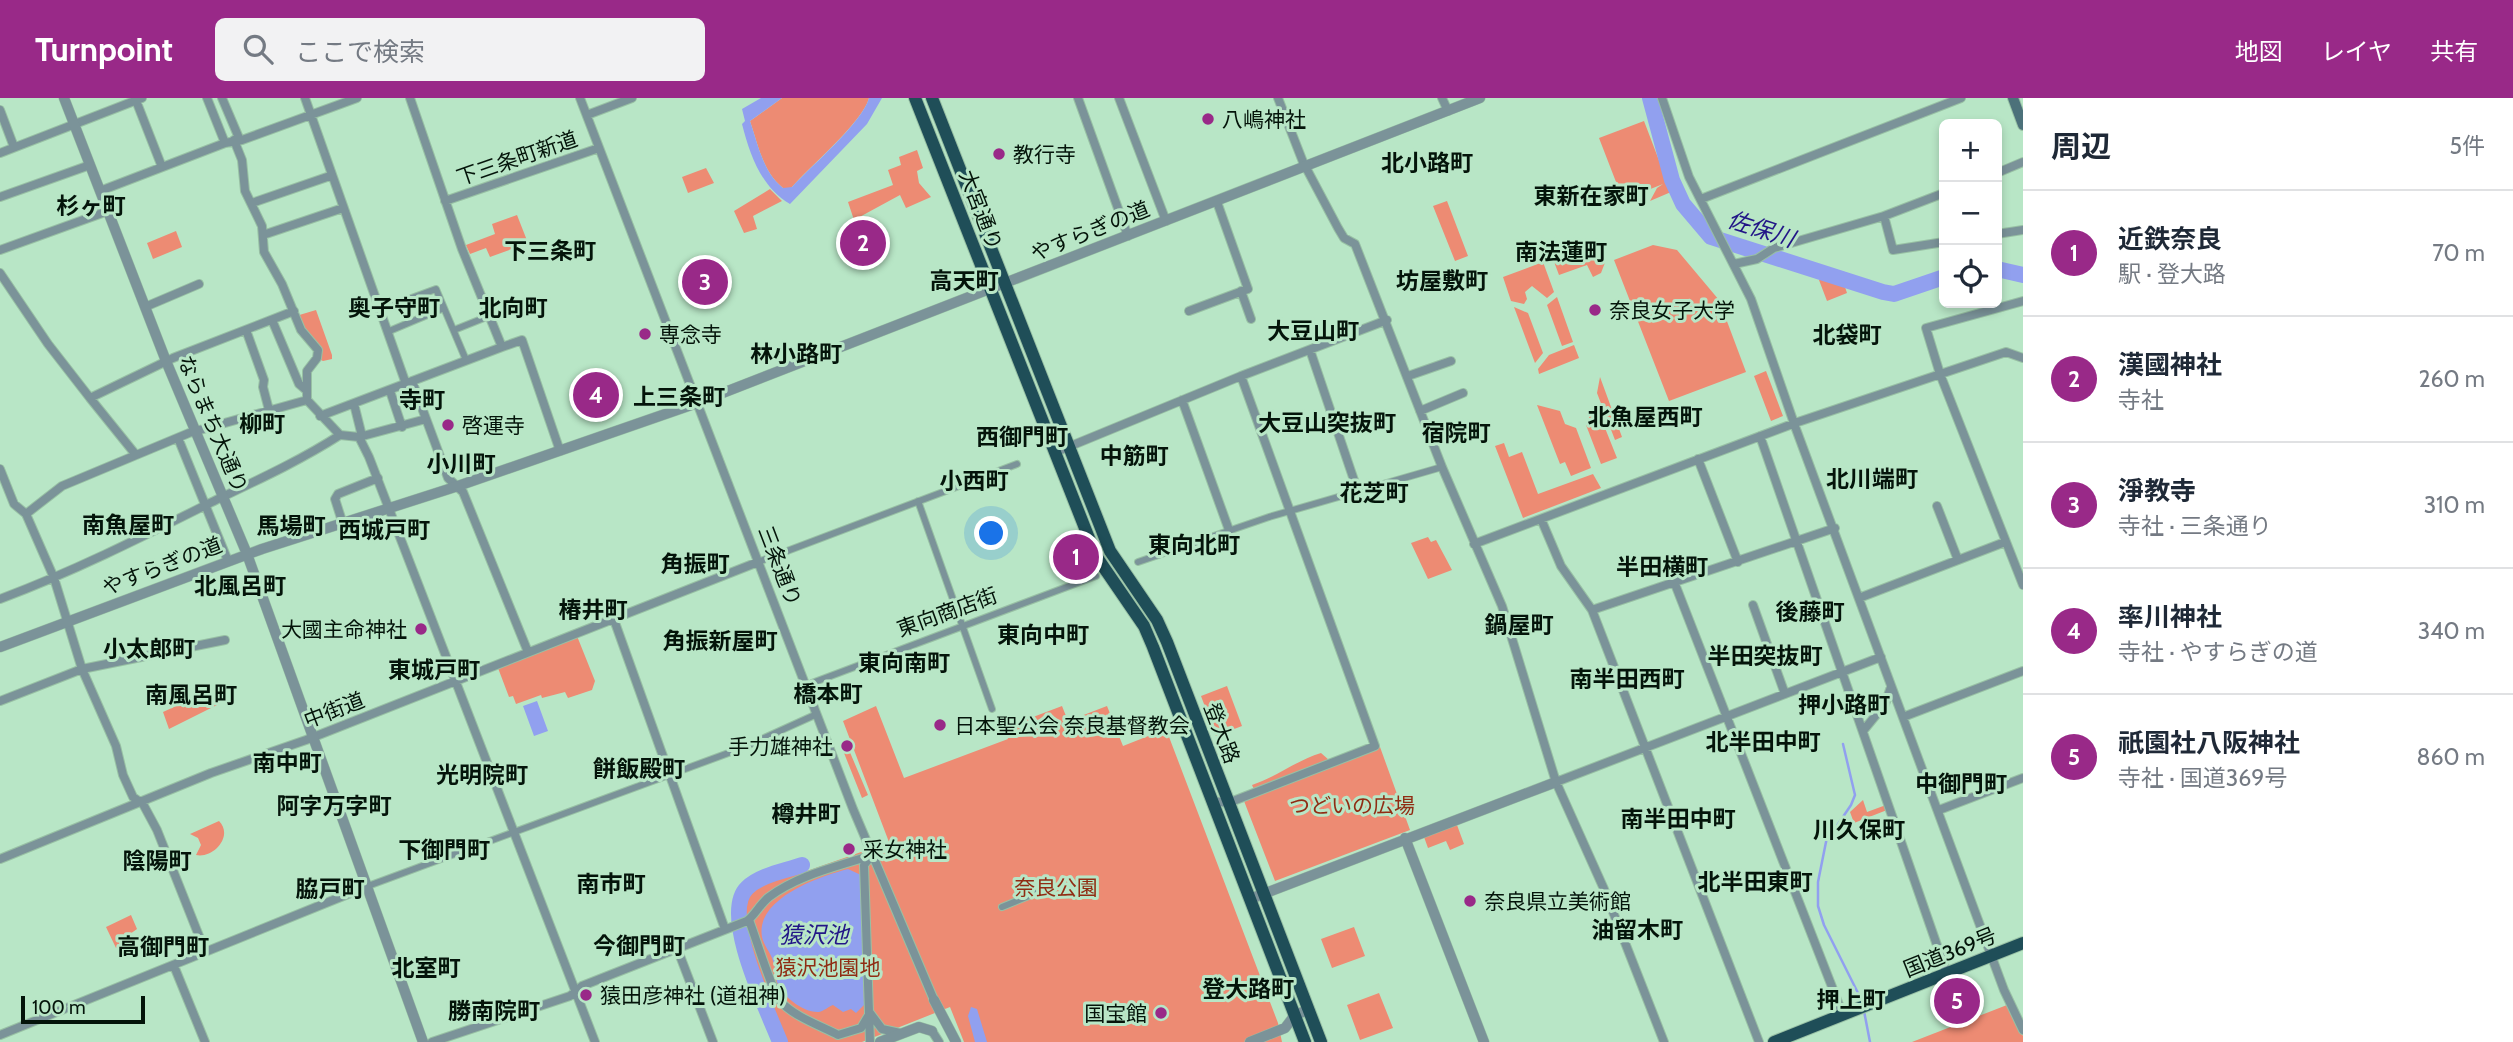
<!DOCTYPE html>
<html lang="ja">
<meta charset="utf-8">
<style>
body{margin:0;font-family:Cabin,"Noto Sans JP",sans-serif;background:#f2f2f3;color:#1f2937}
.controls{position:absolute;right:21px;top:21px;display:grid;overflow:hidden;border-radius:10px;box-shadow:0 4px 10px #0003}
.controls button{width:63px;height:63px;display:grid;place-items:center;padding:0;border:0;border-bottom:2px solid #e0e1e3;background:#fff;color:#1f2937;font:35px sans-serif}
.scale{position:absolute;left:21px;bottom:18px;width:124px;box-sizing:border-box;padding-left:7px;border:4px solid #04140a;border-top:0;font-size:19px;line-height:24px;white-space:nowrap;color:#04140a;-webkit-text-stroke:5px #b8e6c6;paint-order:stroke}
.you{position:absolute;left:992px;top:436px;width:24px;height:24px;margin:-18px;border:5px solid #fff;border-radius:50%;background:#1a73e8;box-shadow:0 0 0 10px #1a73e833}
.badge{display:grid;place-items:center;width:46px;height:46px;border-radius:50%;background:#992988;color:#fff;font-size:23px;font-weight:700}
.pin{position:absolute;translate:-50% -50%;border:4px solid #fff;box-shadow:0 2px 7px #0006}
.list{margin:0;padding:0;list-style:none}
h2{display:flex;justify-content:space-between;align-items:center;height:91px;margin:0;padding:0 28px;font-size:30px}
h2 small{font-size:23px;font-weight:400;color:#747a83}
.list li{display:grid;grid-template-columns:46px 1fr auto;gap:21px;align-items:center;box-sizing:border-box;height:126px;padding:0 28px;border-top:2px solid #e0e1e3}
.list b{display:block;font-size:26px;white-space:nowrap}
.list p{margin:0;font-size:23px;white-space:nowrap;color:#747a83}
.list em{font-size:23px;font-style:normal;color:#747a83}
.icon{flex:none;width:38px;height:38px;fill:none;stroke:currentColor;stroke-width:2;stroke-linecap:round;stroke-linejoin:round}
.map{position:relative;flex:none;width:2023px;height:944px;overflow:hidden}
header{display:flex;align-items:center;gap:42px;box-sizing:border-box;height:98px;padding:0 35px;background:#992988;color:#fff}
header strong{font-size:33px}
nav{display:flex;gap:38px;margin-inline-start:auto;font-size:24px}
.search{width:490px;height:63px;background:#f2f2f3;display:flex;align-items:center;gap:18px;box-sizing:border-box;padding:0 24px;border-radius:10px;color:#747a83;font-size:26px}
main{display:flex}
aside{flex:1;background:#fff}
.map>svg:first-child{display:block}
</style>
<header>
<strong>Turnpoint</strong>
<div class="search"><svg class="icon" aria-label="search" viewBox="0 0 24 24"><circle cx="10" cy="10" r="6"/><path d="M15 15l6 6"/></svg>ここで検索</div>
<nav><a>地図</a><a>レイヤ</a><a>共有</a></nav>
</header>
<main>
<div class="map">
<svg width="2023" height="944" viewBox="0 0 2023 944">
<rect width="100%" height="100%" fill="#b8e6c6"/>
<path fill="#ed8b73" d="M782,0H869C863,24 810,68 791,90H783C763,74 758,47 750,23Z
M1644,23L1671,94L1650,103L1657,90L1663,86L1623,102L1599,40Z
M917,52L923,70L917,73L919,85L931,99L906,110L900,97L854,122L848,104L893,87L888,72L901,67L899,59Z
M706,70L714,85L688,95L682,79Z
M770,91L782,103L753,118L757,131L744,135L734,113Z
M1447,103L1468,158L1455,163L1433,108Z
M517,117L528,145L490,159L486,150L470,156L466,147L495,136L492,126Z
M176,133L182,149L153,161L147,145Z
M1598,143L1606,162L1601,175L1593,179L1587,167L1559,177L1553,161Z
M1653,147L1677,152L1719,202L1746,274L1669,303L1614,162Z
M1543,164L1554,194L1547,200L1532,188L1525,194L1527,201L1524,206L1511,203L1503,179Z
M1825,180L1844,186L1847,195L1827,203L1819,182Z
M1557,199L1573,244L1562,248L1547,207Z
M1514,209L1528,215L1543,255L1535,265Z
M316,212L332,257V261L323,263L317,260L296,218Z
M1574,247L1579,260L1539,276L1538,271L1549,257Z
M1766,273L1783,318L1771,323L1754,278Z
M1600,279L1622,339L1615,342L1597,295Z
M1595,305L1617,360L1601,366L1586,327Z
M1537,307L1560,313L1565,326L1576,330L1591,370L1571,378L1565,364L1560,366Z
M1504,345L1509,359L1522,354L1538,396L1593,376L1601,390L1523,420L1495,348Z
M1428,439L1431,444L1436,442L1452,472L1428,481L1411,445Z
M577,538L595,583L592,592L568,600L565,594L542,600L541,597L516,606L513,598L509,599L498,570Z
M1227,588L1242,628L1216,638L1201,598Z
M211,592L217,607L169,631L163,614Z
M876,608L904,680L1008,641L1004,630L1062,608L1068,623L1107,608L1123,648L1166,631L1278,925L1282,944H964L950,909L862,944H774C763,909 716,812 749,785C763,774 789,769 805,763L807,773L864,753L878,755L892,752L843,623Z
M1380,649L1410,732L1275,783L1244,703L1257,698L1252,687C1277,679 1295,663 1321,655L1329,662Z
M849,652L868,697L862,700L844,655Z
M1863,702L1867,714L1886,707L1887,712L1854,725L1850,714Z
M219,723C234,738 213,761 196,757L201,747L198,740L190,736Z
M1457,727L1464,746L1450,752L1446,743L1428,750L1424,739Z
M131,817L137,831L123,841L125,847L116,850L106,829Z
M1354,829L1365,858L1332,870L1321,841Z
M1379,895L1393,930L1360,942L1347,907Z
M2007,907L2023,938V944H1912Z"/>
<path fill="#91a0ef" d="M761,0H782L750,23C758,47 763,74 783,90L792,89C811,68 863,24 869,0H882L867,26L790,106C761,89 750,57 742,26L745,23L742,11Z
M537,603L548,633L534,638L523,608Z
M848,771L861,777L864,907L856,915L851,911L843,914L833,907C828,909 824,913 819,914C803,915 782,898 777,884C775,877 776,870 773,863C771,855 764,848 762,839C755,800 821,778 848,771Z
M971,909L977,911L987,944H975L968,918Z"/>
<g fill="none" stroke-linecap="round" stroke-linejoin="round">
<path stroke="#91a0ef" stroke-width="2.5" d="M1843,646L1855,697L1851,707L1826,744L1818,784V808L1824,827L1862,903
M1864,913L1870,944"/>
<path stroke="#91a0ef" stroke-width="16" d="M1650,0L1672,82L1683,106L1711,139L1883,194L1894,196L1944,179
M1997,171L2023,177
M780,944C768,913 720,816 747,790C760,777 785,773 802,767"/>
<g stroke="#98c0a4" stroke-width="8">
<path id="pedestrian" d="M379,212L436,191L444,210
M454,232L489,218
M387,234L444,210L466,262
M918,403L992,611
M758,464L1017,366
M1138,464L1269,419L1442,369
M812,585L1096,478
M368,788L742,650L817,616
M1002,809L1053,788"/>
</g>
<g stroke="#98c0a4" stroke-width="10">
<path id="minor" d="M135,0L162,69
M207,0L225,45
M222,0L239,40
M305,0L406,286
M410,0L462,151L502,249L522,242L560,353
M580,0L853,711L934,902
M1078,0L1128,138
M1119,0L1166,123
M1278,0L1303,64L1338,130L1344,140L1355,146L1442,369L1502,508L1556,684L1604,791L1664,944
M1442,0L1448,13
M1662,0L1689,79L1751,201L1796,331L2004,892L2023,932
M0,12L14,49
M587,17L632,0
M234,42L242,62L245,93L262,128L264,154L282,186L301,232L318,252L317,260L307,273V302L340,337L359,339L369,359L595,944
M0,55L142,0
M1997,75L2023,64
M100,93L225,45L242,42L357,0
M0,99L90,67
M1701,101L1961,0
M445,103L599,50
M252,105L330,78
M1884,118L1944,95
M1997,136L2023,132
M263,137L343,110
M0,152L108,113
M1734,166L1757,161L1774,150L1884,118L1893,152L1944,144
M0,175L48,246L90,300L173,260L294,213
M1241,193L1251,221
M2023,203L1926,230L1940,276L2023,487
M145,209L199,186
M1189,213L1248,191L1217,104
M272,222L299,286L306,292
M246,232L264,282L263,289L269,312
M1310,252L1358,394
M1241,278L1387,222
M1408,278L1451,263
M412,283L448,380L463,394L528,554
M390,293L402,329
M90,300L136,357
M1182,302L1229,432
M354,306L362,338
M1420,313L1463,295
M320,318L502,249
M1760,338L1947,876
M359,339L426,321
M178,340L228,463
M1056,354L1241,278L1375,648L1228,705L1213,703
M1698,361L1738,464
M0,371L14,406L26,416L54,480L82,571L116,648L123,677L133,699L143,706L157,732L205,853
M1937,408L1958,462
M26,416L62,388L189,335L307,302
M1541,421L1561,468L1592,512L1759,944
M342,423L335,401L338,396L378,380
M1474,446L1795,325L2006,254L2023,260
M1675,486L1843,917
M1859,500L2005,444
M0,501C75,473 146,437 218,401C260,381 301,362 340,337
M1753,507L1785,596
M1592,512L1835,430
M613,519L725,831
M0,603L82,571L225,542
M1903,619L2023,573
M1863,633L1885,606L1891,589
M1556,684L1881,559
M1939,712L2023,680
M0,761L211,675L306,642L758,464
M749,822C756,840 772,894 781,904C795,919 821,928 838,937L861,930L870,915L882,931L900,935
M677,850L713,944
M174,868L205,944
M932,933L939,944
M0,937L368,788
M432,944L570,898L582,888L747,823C755,817 760,806 769,799C800,776 837,769 872,757
M870,944L864,767L872,757"/>
</g>
<g stroke="#98c0a4" stroke-width="11">
<path id="tertiary" d="M64,0L166,263L247,456L423,944
M0,549L262,451L455,389L697,305L1480,0
M1405,740L1484,944
M1250,801L1556,684
M934,902L956,944
M880,944L919,929L932,933
M1250,944L1285,930L1295,917L1308,912"/>
</g>
<g stroke="#98c0a4" stroke-width="12">
<path id="secondary" d="M2013,0L2023,27"/>
</g>
<g stroke="#98c0a4" stroke-width="14">
<path id="trunk" d="M915,0L1096,458L1144,528L1153,549L1305,944
M932,0L1110,453L1157,522L1167,544L1321,944
M1774,944L2023,845"/>
</g>
<use href="#pedestrian" stroke="#7b9399" stroke-width="6"/>
<use href="#minor" stroke="#7b9399" stroke-width="8"/>
<use href="#tertiary" stroke="#7b9399" stroke-width="10"/>
<use href="#secondary" stroke="#4c717a" stroke-width="10"/>
<use href="#trunk" stroke="#1f4e58" stroke-width="12"/>
</g>
<g fill="#992988" stroke="#b8e6c6" stroke-width="2.5">
<circle cx="1208" cy="21" r="7"/>
<circle cx="999" cy="56" r="7"/>
<circle cx="1595" cy="212" r="7"/>
<circle cx="645" cy="236" r="7"/>
<circle cx="448" cy="327" r="7"/>
<circle cx="421" cy="531" r="7"/>
<circle cx="940" cy="627" r="7"/>
<circle cx="847" cy="648" r="7"/>
<circle cx="849" cy="751" r="7"/>
<circle cx="1470" cy="803" r="7"/>
<circle cx="586" cy="897" r="7"/>
<circle cx="1161" cy="915" r="7"/>
</g>
<g text-anchor="middle" dominant-baseline="central" stroke-width="6" stroke-linejoin="round" paint-order="stroke">
<g font-size="21" fill="#04140a" stroke="#b8e6c6" text-anchor="start">
<text x="1222" y="21">八嶋神社</text>
<text x="1013" y="56">教行寺</text>
<text x="1609" y="212">奈良女子大学</text>
<text x="659" y="236">専念寺</text>
<text x="462" y="327">啓運寺</text>
<text x="407" y="531" text-anchor="end">大國主命神社</text>
<text x="954" y="627">日本聖公会 奈良基督教会</text>
<text x="833" y="648" text-anchor="end">手力雄神社</text>
<text x="863" y="751">采女神社</text>
<text x="1484" y="803">奈良県立美術館</text>
<text x="600" y="897">猿田彦神社 (道祖神)</text>
<text x="1147" y="915" text-anchor="end">国宝館</text>
</g>
<g font-size="21" fill="#04140a" stroke="#b8e6c6">
<text transform="translate(517 60) rotate(-19)">下三条町新道</text>
<text transform="translate(981 112) rotate(69)">大宮通り</text>
<text transform="translate(1090 133) rotate(-22)">やすらぎの道</text>
<text transform="translate(213 326) rotate(67)">ならまち大通り</text>
<text transform="translate(162 468) rotate(-21)">やすらぎの道</text>
<text transform="translate(780 468) rotate(69)">三条通り</text>
<text transform="translate(947 514) rotate(-20)">東向商店街</text>
<text transform="translate(334 612) rotate(-21)">中街道</text>
<text transform="translate(1222 635) rotate(69)">登大路</text>
<text transform="translate(1950 854) rotate(-22)">国道369号</text>
</g>
<g font-size="21" fill="#902c13" stroke="#b8e6c6">
<text x="1352" y="707">つどいの広場</text>
<text x="1056" y="789">奈良公園</text>
<text x="828" y="869">猿沢池園地</text>
</g>
<g font-size="23" font-weight="bold" fill="#04140a" stroke="#b8e6c6">
<text x="1427" y="65">北小路町</text>
<text x="1591" y="98">東新在家町</text>
<text x="91" y="108">杉ヶ町</text>
<text x="550" y="153">下三条町</text>
<text x="1561" y="154">南法蓮町</text>
<text x="964" y="183">高天町</text>
<text x="1442" y="183">坊屋敷町</text>
<text x="394" y="210">奥子守町</text>
<text x="513" y="210">北向町</text>
<text x="1313" y="233">大豆山町</text>
<text x="1847" y="237">北袋町</text>
<text x="796" y="256">林小路町</text>
<text x="679" y="299">上三条町</text>
<text x="422" y="302">寺町</text>
<text x="1645" y="319">北魚屋西町</text>
<text x="1327" y="325">大豆山突抜町</text>
<text x="262" y="326">柳町</text>
<text x="1456" y="335">宿院町</text>
<text x="1022" y="339">西御門町</text>
<text x="1134" y="358">中筋町</text>
<text x="461" y="366">小川町</text>
<text x="1872" y="381">北川端町</text>
<text x="974" y="383">小西町</text>
<text x="1374" y="395">花芝町</text>
<text x="128" y="427">南魚屋町</text>
<text x="291" y="428">馬場町</text>
<text x="384" y="432">西城戸町</text>
<text x="1194" y="447">東向北町</text>
<text x="695" y="466">角振町</text>
<text x="1662" y="469">半田横町</text>
<text x="240" y="488">北風呂町</text>
<text x="593" y="512">椿井町</text>
<text x="1810" y="514">後藤町</text>
<text x="1519" y="527">鍋屋町</text>
<text x="1043" y="537">東向中町</text>
<text x="720" y="543">角振新屋町</text>
<text x="149" y="551">小太郎町</text>
<text x="1765" y="558">半田突抜町</text>
<text x="904" y="565">東向南町</text>
<text x="434" y="572">東城戸町</text>
<text x="1627" y="581">南半田西町</text>
<text x="828" y="596">橋本町</text>
<text x="191" y="597">南風呂町</text>
<text x="1844" y="607">押小路町</text>
<text x="1763" y="644">北半田中町</text>
<text x="287" y="665">南中町</text>
<text x="639" y="671">餅飯殿町</text>
<text x="482" y="677">光明院町</text>
<text x="1961" y="686">中御門町</text>
<text x="334" y="708">阿字万字町</text>
<text x="806" y="716">樽井町</text>
<text x="1678" y="721">南半田中町</text>
<text x="1859" y="732">川久保町</text>
<text x="444" y="752">下御門町</text>
<text x="157" y="763">陰陽町</text>
<text x="1755" y="784">北半田東町</text>
<text x="611" y="786">南市町</text>
<text x="330" y="791">脇戸町</text>
<text x="1637" y="832">油留木町</text>
<text x="639" y="848">今御門町</text>
<text x="163" y="849">高御門町</text>
<text x="426" y="870">北室町</text>
<text x="1248" y="891">登大路町</text>
<text x="1851" y="902">押上町</text>
<text x="494" y="913">勝南院町</text>
</g>
<g font-size="23" font-style="italic" fill="#221587" stroke="#b8e6c6">
<text transform="translate(1761 131) rotate(18)">佐保川</text>
<text x="814" y="837">猿沢池</text>
</g>
</g>
</svg>
<div class="controls">
<button>+</button>
<button>−</button>
<button><svg class="icon" aria-label="locate" viewBox="0 0 24 24"><circle cx="12" cy="12" r="6"/><path d="M12 2v4M12 18v4M2 12h4M18 12h4"/></svg></button>
</div>
<div class="scale">100 m</div>
<div class="you"></div>
<div class="pin badge" style="left:1076px;top:459px">1</div>
<div class="pin badge" style="left:863px;top:145px">2</div>
<div class="pin badge" style="left:705px;top:184px">3</div>
<div class="pin badge" style="left:596px;top:297px">4</div>
<div class="pin badge" style="left:1957px;top:903px">5</div>
</div>
<aside>
<h2>周辺<small>5件</small></h2>
<ul class="list">
<li><span class="badge">1</span><div><b>近鉄奈良</b><p>駅 · 登大路</p></div><em>70 m</em></li>
<li><span class="badge">2</span><div><b>漢國神社</b><p>寺社</p></div><em>260 m</em></li>
<li><span class="badge">3</span><div><b>淨教寺</b><p>寺社 · 三条通り</p></div><em>310 m</em></li>
<li><span class="badge">4</span><div><b>率川神社</b><p>寺社 · やすらぎの道</p></div><em>340 m</em></li>
<li><span class="badge">5</span><div><b>祇園社八阪神社</b><p>寺社 · 国道369号</p></div><em>860 m</em></li>
</ul>
</aside>
</main>
